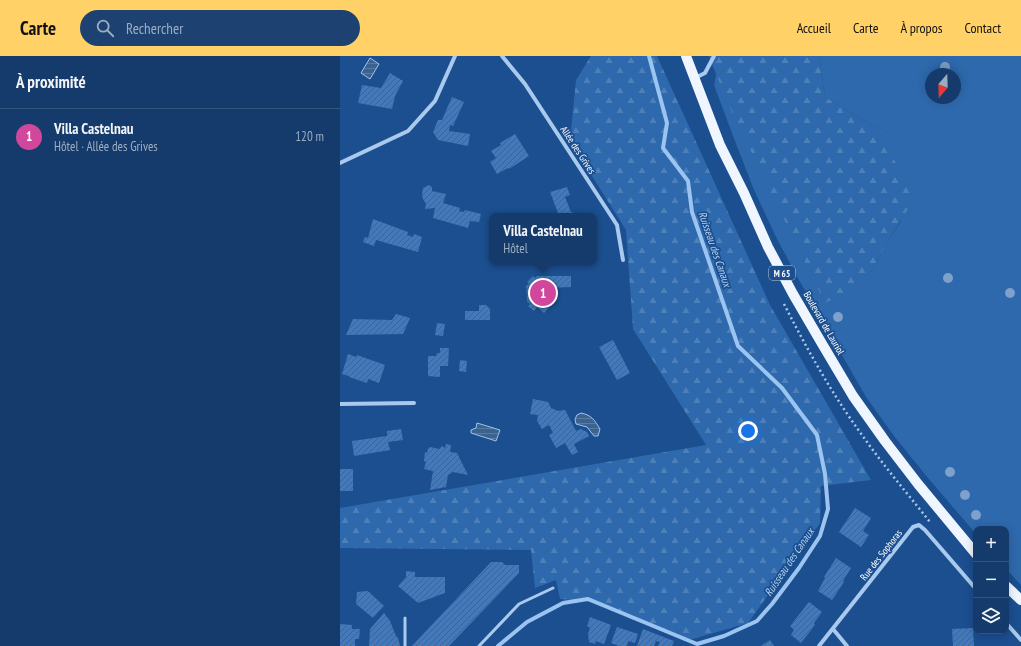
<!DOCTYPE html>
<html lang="fr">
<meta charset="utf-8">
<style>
body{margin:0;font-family:"PT Sans Narrow",sans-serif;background:#1d4271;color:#f1f3f6}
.controls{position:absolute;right:12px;bottom:12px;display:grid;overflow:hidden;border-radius:8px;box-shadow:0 2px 10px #0003}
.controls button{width:36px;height:36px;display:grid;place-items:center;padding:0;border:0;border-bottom:1px solid #33557e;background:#143b6b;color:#f1f3f6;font:20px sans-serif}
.compass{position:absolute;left:585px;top:12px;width:36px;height:36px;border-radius:50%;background:#143b6b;box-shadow:0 2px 10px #0003;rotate:199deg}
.you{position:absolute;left:408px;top:375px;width:14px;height:14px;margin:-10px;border:3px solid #fff;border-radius:50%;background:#1a73e8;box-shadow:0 0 0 6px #1a73e833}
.badge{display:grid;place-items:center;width:26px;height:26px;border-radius:50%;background:#ffd166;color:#fff;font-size:13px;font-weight:700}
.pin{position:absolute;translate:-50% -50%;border:2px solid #fff;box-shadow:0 1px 4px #0006}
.popup{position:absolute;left:149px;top:157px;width:108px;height:52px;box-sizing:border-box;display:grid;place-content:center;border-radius:8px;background:#143b6b;filter:drop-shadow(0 1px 3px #0005);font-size:13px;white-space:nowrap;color:#9dadc1}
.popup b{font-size:15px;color:#f1f3f6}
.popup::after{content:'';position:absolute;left:50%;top:100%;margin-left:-8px;border:8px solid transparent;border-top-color:#143b6b}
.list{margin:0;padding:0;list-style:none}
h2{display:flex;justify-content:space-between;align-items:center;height:52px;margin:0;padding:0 16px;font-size:17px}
h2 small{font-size:13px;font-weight:400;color:#9dadc1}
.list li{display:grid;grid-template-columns:26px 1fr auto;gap:12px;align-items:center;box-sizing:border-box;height:56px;padding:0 16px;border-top:1px solid #33557e}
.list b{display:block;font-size:15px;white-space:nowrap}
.list p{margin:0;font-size:13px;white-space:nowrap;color:#9dadc1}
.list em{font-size:13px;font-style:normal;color:#9dadc1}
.icon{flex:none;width:22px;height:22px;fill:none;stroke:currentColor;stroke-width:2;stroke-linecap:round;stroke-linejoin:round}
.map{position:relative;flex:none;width:681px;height:590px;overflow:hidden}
header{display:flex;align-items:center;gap:24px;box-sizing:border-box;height:56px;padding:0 20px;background:#ffd166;color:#111}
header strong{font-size:19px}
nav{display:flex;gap:22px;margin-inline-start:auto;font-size:14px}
.search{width:280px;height:36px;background:#1d4271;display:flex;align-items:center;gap:10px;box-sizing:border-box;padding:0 14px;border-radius:22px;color:#9dadc1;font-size:15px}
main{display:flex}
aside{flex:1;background:#143b6b}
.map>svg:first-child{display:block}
</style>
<header>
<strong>Carte</strong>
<div class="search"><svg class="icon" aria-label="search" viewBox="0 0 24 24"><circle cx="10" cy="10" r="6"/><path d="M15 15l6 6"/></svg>Rechercher</div>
<nav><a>Accueil</a><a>Carte</a><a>À propos</a><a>Contact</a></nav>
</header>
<main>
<aside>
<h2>À proximité<small></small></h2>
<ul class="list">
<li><span class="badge" style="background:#d1479c">1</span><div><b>Villa Castelnau</b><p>Hôtel · Allée des Grives</p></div><em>120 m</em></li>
</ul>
</aside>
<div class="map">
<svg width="681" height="590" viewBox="0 0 681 590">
<defs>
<pattern id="forest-firs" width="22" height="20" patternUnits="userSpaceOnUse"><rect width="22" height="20" fill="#2e69ad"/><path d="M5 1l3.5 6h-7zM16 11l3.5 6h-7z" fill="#4d80b9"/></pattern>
<pattern id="water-rules" width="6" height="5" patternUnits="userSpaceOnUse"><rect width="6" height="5" fill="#3c6290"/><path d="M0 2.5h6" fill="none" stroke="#597aa1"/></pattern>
<pattern id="building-hatch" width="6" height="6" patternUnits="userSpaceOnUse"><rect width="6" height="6" fill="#4478b7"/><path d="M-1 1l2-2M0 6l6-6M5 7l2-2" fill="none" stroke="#486282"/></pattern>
</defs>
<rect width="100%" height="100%" fill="#1b4f8f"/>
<path fill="#2e69ad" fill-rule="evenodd" d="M479,0H681V529L666,513V473H636V478L588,422L554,380L526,341L459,224L436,181L414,134L393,80L374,29L378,9L530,218L546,188L561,165L541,75L485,41ZM591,18H615V42H591Z"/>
<path fill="url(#forest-firs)" d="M251,0H317L430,249L531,424L481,430L480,467L408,567L346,585L247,545L220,543L216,524L195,532L191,494L0,492V452L366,389L293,273L286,174L230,85L236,24Z
M369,0H479L485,41L541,75L573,145L546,188L530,218L518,230L485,247L388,48Z"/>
<path fill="url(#water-rules)" stroke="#9cc4f0" d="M30,2L39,8L30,23L21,17Z
M241,357C252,359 255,365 260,373L258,380H254L247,371L236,368L235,363L237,359Z
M137,367L160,374L156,385L131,377V374L136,372Z"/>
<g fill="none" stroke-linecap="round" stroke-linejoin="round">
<path stroke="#9cc4f0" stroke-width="4" d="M158,590L187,566L223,547L248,543L357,588L384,580L417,565L432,548L459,512L480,480L488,453L485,418L477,379L442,332L398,290L352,156L348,125L323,92L327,67L309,0"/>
</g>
<path fill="url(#building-hatch)" d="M50,17L63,25L55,40L52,53L18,47L22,29L41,32Z
M112,41L124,46L113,70L110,69L109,75L130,78L128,90L98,84L93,76L98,64H102Z
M175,78L189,100L169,113L168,112L157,118L150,106L156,102L151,95L161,89L160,87Z
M89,129L92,131V135L106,138L103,147L120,152L119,155L124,156L125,154L141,158L139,166L130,165L128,172L93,162L95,152L85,153L86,148L83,143L82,139L83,132Z
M227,131L230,139L225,141L231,156L240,160H219L210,136Z
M33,163L68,176L67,179L73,181L74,178L82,181L78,196L36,184L34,190L23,186L25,181L28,182Z
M193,220L195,222L197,220H231V231L208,232L211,234V239L209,242L214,246L204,257L197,251L194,255L188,250L190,248L187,246L186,230L189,228L187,226Z
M139,249H146L150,253V264H125V255H139Z
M56,258L70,262L63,278L6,279L13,263L52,264Z
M97,267L105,268L103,280L95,279Z
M273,284L290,317L277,324L259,291Z
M100,292H109L108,310H100V321L88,320V300H96L97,297H100Z
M8,298L16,301L17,299L45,309L39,327L28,323L27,327L9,321V320L2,318Z
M120,304L127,305L126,316L119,315Z
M193,343L208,346L211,352L218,355L225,354L236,375L241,373L247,376L249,380L234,388L238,396L232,399L225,387L216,392L209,379L213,377L209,369L202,373L197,365L198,359L190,358Z
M61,373L63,384L48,386L50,394L14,400L12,385L47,380V375Z
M106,388L111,389L110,396L117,397L128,419L113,416L108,419L106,431L90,434L93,415L84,413L86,406L84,405L85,396L87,397L88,393L90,391L99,393L102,390L105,392Z
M0,413H13V435H0Z
M515,452L531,462L523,475L529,479L521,491L499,476Z
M496,502L511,512L503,525L504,526L492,544L478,535L485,522L484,521Z
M151,506H162L165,509H179V517L109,590H72Z
M66,515L75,516V521H105V537L78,547L58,530L66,521Z
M28,535L44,550L33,562L16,548L17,536Z
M469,546L482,556L474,567L475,569L461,587L451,579L454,574L450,570Z
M44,557L50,565L56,580L58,582L60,590H29L30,573Z
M250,561L271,569L264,588L256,585L255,588L249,586L248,578L250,572L247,570Z
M0,568L12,569V573H20L19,583H15V590H0Z
M277,571L298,578L295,587L288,585L287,590H279L271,587Z
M633,572L634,590H613L612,573Z
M303,573L334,585L332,590H318L320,586L316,585L314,590H297Z
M430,584L434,590H421Z"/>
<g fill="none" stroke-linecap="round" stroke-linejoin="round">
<path stroke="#a9c9ee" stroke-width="2.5" stroke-dasharray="2 3" stroke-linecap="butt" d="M444,248C467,293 492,338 522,379C543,409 567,437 590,466"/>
<path stroke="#a9c9ee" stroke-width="3" d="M65,562V590
M139,590L179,548L213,532"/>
<path stroke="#a9c9ee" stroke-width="4" d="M162,0L185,28L277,169L283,204
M355,22L365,17L374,0
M0,107L68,75L95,45L115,0
M0,348L74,347
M666,567L681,584
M493,573L507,590
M479,590L573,471L579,469L585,474L636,533"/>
<path stroke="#f0f6ff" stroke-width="10" d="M346,0L380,89L404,137L428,191L453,238L481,286L513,340L545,385L578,428L636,498
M666,530L681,544"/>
</g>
<g fill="#7ea0ca">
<circle cx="605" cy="11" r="5"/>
<circle cx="608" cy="222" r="5"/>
<circle cx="670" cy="237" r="5"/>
<circle cx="498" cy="261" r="5"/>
<circle cx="610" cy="416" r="5"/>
<circle cx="625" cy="439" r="5"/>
<circle cx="636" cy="459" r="5"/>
</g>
<g text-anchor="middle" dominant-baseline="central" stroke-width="3.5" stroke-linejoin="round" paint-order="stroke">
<rect fill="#1b4f8f" stroke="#bbcadd" stroke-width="1" x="429" y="210" width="26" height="14" rx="3"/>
<g font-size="9" font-weight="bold" fill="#fff">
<text x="442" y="217">M 65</text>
</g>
<g font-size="10" fill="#fff" stroke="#1b4f8f">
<text transform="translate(238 94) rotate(57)">Allée des Grives</text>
<text transform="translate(484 267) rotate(60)">Boulevard de Lauriol</text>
<text transform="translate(541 499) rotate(-52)">Rue des Sophoras</text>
</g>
<g font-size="11" font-style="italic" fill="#b5d3f5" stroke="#1b4f8f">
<text transform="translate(375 193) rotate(71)">Ruisseau des Canaux</text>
<text transform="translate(449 506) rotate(-56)">Ruisseau des Canaux</text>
</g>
</g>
</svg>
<div class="controls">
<button>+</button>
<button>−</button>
<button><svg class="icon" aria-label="layers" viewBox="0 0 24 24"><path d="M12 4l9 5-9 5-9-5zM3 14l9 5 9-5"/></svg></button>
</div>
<svg class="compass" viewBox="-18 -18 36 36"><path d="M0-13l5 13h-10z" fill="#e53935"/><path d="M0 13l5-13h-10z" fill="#9dadc1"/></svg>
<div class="you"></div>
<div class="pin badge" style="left:203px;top:237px;background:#d1479c">1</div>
<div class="popup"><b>Villa Castelnau</b>Hôtel</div>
</div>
</main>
